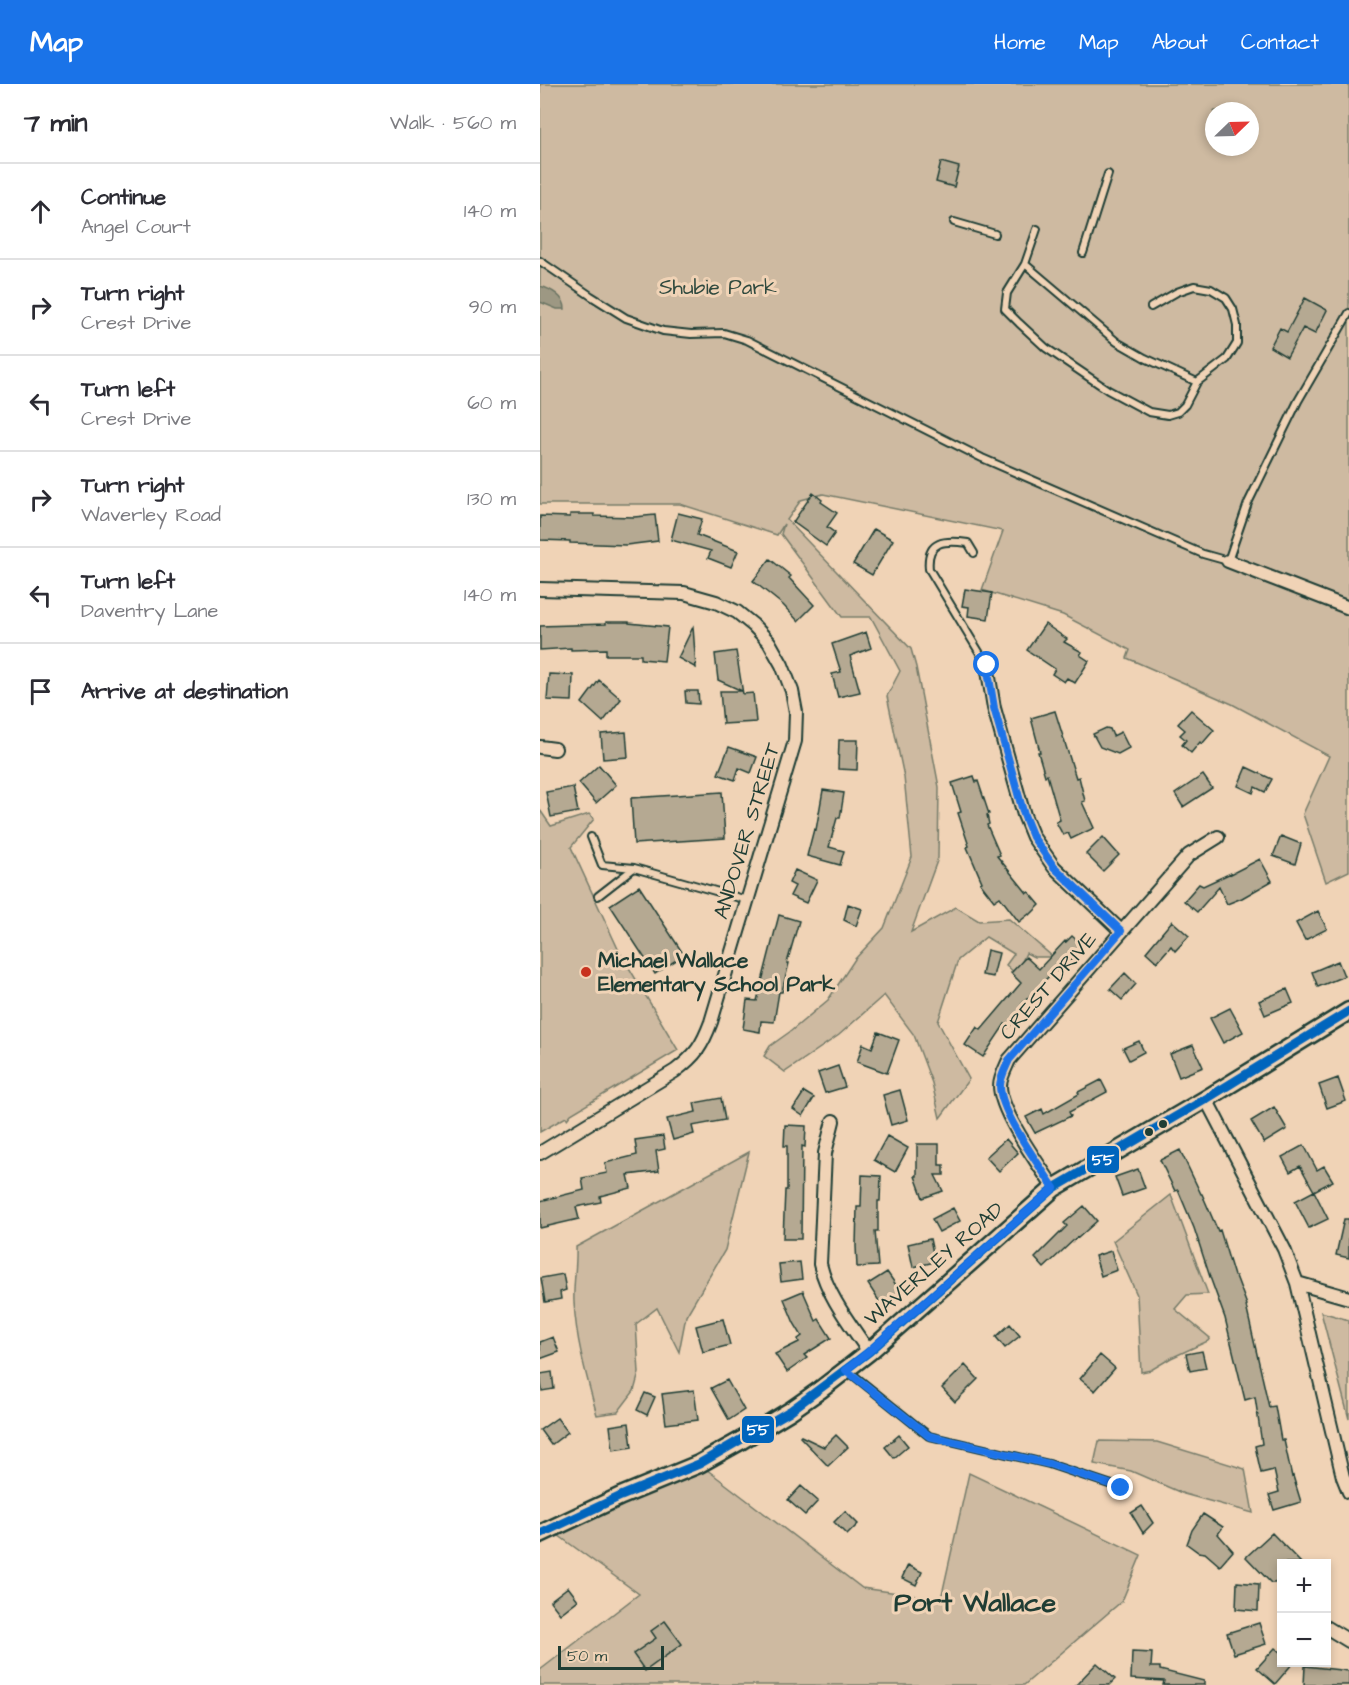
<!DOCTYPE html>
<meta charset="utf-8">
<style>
body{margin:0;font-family:"Architects Daughter",sans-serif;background:#f2f2f3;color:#2b2b33}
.controls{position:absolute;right:18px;bottom:18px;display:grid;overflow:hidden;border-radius:0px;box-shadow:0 3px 9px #0003}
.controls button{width:54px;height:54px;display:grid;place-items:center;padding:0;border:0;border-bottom:2px solid #e1e1e2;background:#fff;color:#2b2b33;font:30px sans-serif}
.compass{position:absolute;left:665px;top:18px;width:54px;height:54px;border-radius:50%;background:#fff;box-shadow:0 3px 9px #0003;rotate:67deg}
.scale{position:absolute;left:18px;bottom:15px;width:106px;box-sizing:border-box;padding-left:6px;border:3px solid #1f3d34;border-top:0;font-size:16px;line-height:21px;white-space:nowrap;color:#1f3d34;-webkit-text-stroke:4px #f0d3b6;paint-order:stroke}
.stop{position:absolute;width:18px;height:18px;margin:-14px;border:4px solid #1a73e8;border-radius:50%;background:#fff}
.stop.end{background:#1a73e8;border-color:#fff;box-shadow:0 2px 6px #0008}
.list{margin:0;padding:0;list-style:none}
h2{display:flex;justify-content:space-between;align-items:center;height:78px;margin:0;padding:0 24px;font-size:26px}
h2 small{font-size:20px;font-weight:400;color:#7c7c81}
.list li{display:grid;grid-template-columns:39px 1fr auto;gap:18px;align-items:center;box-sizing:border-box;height:96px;padding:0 24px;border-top:2px solid #e1e1e2}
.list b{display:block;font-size:22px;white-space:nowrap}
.list p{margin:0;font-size:20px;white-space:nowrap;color:#7c7c81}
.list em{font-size:20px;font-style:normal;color:#7c7c81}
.icon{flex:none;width:33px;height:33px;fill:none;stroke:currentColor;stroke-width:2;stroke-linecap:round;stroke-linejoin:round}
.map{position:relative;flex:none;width:809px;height:1601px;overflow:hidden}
header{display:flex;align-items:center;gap:36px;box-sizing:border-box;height:84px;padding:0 30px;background:#1a73e8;color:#fff}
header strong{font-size:28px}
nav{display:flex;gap:33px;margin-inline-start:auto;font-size:21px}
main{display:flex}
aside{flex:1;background:#fff}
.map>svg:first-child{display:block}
</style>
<header>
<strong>Map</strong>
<nav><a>Home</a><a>Map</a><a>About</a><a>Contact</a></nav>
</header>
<main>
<aside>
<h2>7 min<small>Walk · 560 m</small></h2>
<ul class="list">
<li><svg class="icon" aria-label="ahead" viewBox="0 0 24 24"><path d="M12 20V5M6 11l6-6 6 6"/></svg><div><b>Continue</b><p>Angel Court</p></div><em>140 m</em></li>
<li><svg class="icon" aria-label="right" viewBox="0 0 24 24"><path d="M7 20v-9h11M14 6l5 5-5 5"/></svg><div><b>Turn right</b><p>Crest Drive</p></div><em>90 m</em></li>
<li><svg class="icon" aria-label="left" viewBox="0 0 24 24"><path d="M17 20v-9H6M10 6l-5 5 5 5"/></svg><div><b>Turn left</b><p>Crest Drive</p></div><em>60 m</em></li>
<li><svg class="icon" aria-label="right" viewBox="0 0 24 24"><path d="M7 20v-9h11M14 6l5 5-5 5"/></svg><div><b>Turn right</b><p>Waverley Road</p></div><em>130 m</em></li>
<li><svg class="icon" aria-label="left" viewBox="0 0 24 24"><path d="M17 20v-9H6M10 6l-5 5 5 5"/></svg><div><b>Turn left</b><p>Daventry Lane</p></div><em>140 m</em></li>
<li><svg class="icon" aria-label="arrive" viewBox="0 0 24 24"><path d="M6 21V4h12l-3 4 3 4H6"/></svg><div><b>Arrive at destination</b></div></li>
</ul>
</aside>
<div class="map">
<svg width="809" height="1601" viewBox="0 0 809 1601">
<rect width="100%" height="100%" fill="#f0d3b6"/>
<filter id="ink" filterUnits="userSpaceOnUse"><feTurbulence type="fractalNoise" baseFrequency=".0167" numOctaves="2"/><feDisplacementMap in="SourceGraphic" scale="12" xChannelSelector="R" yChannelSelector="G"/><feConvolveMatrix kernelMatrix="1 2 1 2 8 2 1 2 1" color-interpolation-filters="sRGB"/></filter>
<g filter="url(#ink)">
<path fill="#cebaa1" stroke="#767c6a" stroke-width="1.5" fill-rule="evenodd" d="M0,0H809V787L786,798L763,730L789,672L692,620L587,574L590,566L523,531L442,506L463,447L283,410L261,416L247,436L371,565L376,583L399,703L398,774L371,848L416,823L439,837L469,835L513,873H494L486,869L476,890L466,881L474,870L446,853L418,876L398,938L429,995L400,1034L392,999L374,951L344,911L299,951L245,988L224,972L230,962L251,947L288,916L315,875L344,844L372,773L364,693L347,612L360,587L331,533H302L241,450L244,440L237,451L140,420H0ZM674,27H710V63H674Z
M0,726L11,742L49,730L54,735L31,763L79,867L138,966L31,1030L27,1035L26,1033L0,1048Z
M209,1068L185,1166L146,1232L139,1268L117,1224L96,1240L99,1289L94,1307L78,1328L57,1331C47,1294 36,1257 34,1218C33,1200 37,1181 36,1163Z
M631,1111L668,1210L647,1211L635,1225L670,1254L668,1257L631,1274L611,1286L601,1288L597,1211L573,1157Z
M781,1228L809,1236V1335Z
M559,1357L617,1358L705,1385L713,1429L644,1410L591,1387L554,1380Z
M166,1385L322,1504L401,1515L429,1389L601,1471L582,1517L484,1601H0V1586L99,1510L15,1449Z"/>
<path fill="#9d9883" stroke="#6b7463" stroke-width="1.5" d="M0,202C11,205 25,213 25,225H17L0,218Z"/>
<path fill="#b5a992" stroke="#1f3d34" stroke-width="1.5" d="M401,78L419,83L414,103L396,98Z
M765,214L787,226L775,250L763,244L747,273L730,263L740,244L747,248Z
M273,409L282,416L281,418L297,429L287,443L295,449L286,462L253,438Z
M138,429L162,435L157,451L198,467L191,483L168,474L171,467L131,456Z
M30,430H54V432L94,433L115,431L118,457L86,461L30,459V457L0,456V432L30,433Z
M334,445L353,456L332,491L313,480Z
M230,475L251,492L249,494L274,521L258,537L243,521L213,497Z
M425,505L452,509L448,535L428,532L429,523L422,522Z
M66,538H89V539L128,543L124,577L101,575V571H66V565L31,566V564L0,566V542L66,540Z
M505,540L527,555L524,558L542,568L540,571L549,577L535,599L527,594L524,598L512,590L515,585L487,566Z
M153,543L156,584L138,574Z
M326,548L331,564L310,572L320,608L298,613L292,590L301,588L292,560Z
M196,567L203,610L213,609L216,638L183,640L180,607H202L178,596L175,570Z
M9,590L33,591L32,617L7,616Z
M59,596L81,615L63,638L42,619Z
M145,607H158L159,620L146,619Z
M651,626L674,646L662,660L660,658L651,669L642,661L646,656L640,651L645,646L638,640Z
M515,627L536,694L539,693L545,717L542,718L554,744L531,755L528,749L523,751L516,738L520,736L507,691L505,692L498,668H500L491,634Z
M566,644L570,645L573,652L581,648L589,664L578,670L560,663L553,650Z
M86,648L88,673L63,675L61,650Z
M299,656H318L317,686L298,685Z
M189,663L217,673L211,689L199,684L195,696L178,690Z
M59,681L76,701L56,719L39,699Z
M706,683L732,695L725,708L715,703L713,709L698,702Z
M663,691L672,704L643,723L635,710Z
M434,692L436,698L438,697L449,730L447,731L449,740L447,741L460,771L457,772L487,809L489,808L500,821L490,831L489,830L479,838L460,813L454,817L440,799L442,798L427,763L429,762L418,729L421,728L412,699Z
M33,703L38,728L11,733L6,708Z
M283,706L304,709L300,734H297L289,763L304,767L300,781L267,772L274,745L276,746Z
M182,708L185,754L94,760L91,714Z
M741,752L761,760L755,780L733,772Z
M563,753L579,771L563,787L546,770Z
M720,775L732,797L702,814L687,820L679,803L657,828L644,817L659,800L663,802L691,789V790Z
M255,786L277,796L266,819L250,812L255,802L249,799Z
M99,802L144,871L115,890L70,821Z
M308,820L322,825L316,842L304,836Z
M778,827L787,845L765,856L756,839Z
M239,831L259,837L247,879H249L242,908H239L234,938L221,937L220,948L203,945L207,916L217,917Z
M632,837L649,852L635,867L631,862L617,878L606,868Z
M532,852L544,863L528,880L525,878L517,887L515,886L482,920L486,924L468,944L465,940L443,973L425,961L437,943L441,946L481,899L471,889L486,873L499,885L525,857L526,858Z
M447,866L459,869L453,893L442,891Z
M798,877L804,892L778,903L772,888Z
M585,889L596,900L582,916L570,905Z
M747,905L753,919L725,931L719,917Z
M690,924L703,948L683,959L670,934Z
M338,948L359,956L347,989L317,978L323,960L332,964Z
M599,957L604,968L589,976L583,964Z
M653,961L663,983L639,993L630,970Z
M298,982L305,1003L285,1009L278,989Z
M798,994L806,1017L787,1024L779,1001Z
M561,996L567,1008L529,1028L531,1032L495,1049L486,1033L502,1025L504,1030L539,1010L538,1008Z
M360,1006L368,1036L351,1041L343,1011Z
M264,1008L274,1014L263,1032L253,1025Z
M181,1014L185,1036L152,1042L154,1050L133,1056L127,1035L156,1028L154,1019Z
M734,1023L747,1045L724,1059L711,1037Z
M245,1041L266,1042L265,1063L262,1062L261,1155H243L245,1106H247V1062H244Z
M123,1052L125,1065L116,1067L119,1087L88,1091L91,1104L60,1112L61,1118L36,1123L39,1135L0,1144V1117L44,1106L42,1094L67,1089L65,1079L97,1071L95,1056Z
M347,1052L368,1064L355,1088L334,1076Z
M466,1055L478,1069L459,1087L446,1073Z
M377,1060H399V1081H404V1091H395L403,1107L383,1114L375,1092H377Z
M764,1061L777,1086L784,1082L793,1097L774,1107L760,1082L750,1088L742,1073Z
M640,1066L661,1110H662L678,1147L680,1146L694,1192H696L707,1221L706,1222L729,1323L735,1322L741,1356H744L752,1393L753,1392L761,1418L734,1426L729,1411L739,1408L734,1386L721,1389L715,1362L722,1360L715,1313L705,1316L685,1234L670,1193L654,1144L638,1106L635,1107L620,1076Z
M598,1085L605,1104L582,1112L575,1093Z
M322,1091L341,1092L340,1117H338V1147H335L338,1182L317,1183L316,1162L317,1123H321Z
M774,1107L788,1135L769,1144L755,1117Z
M544,1122L557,1137L538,1154L537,1153L504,1184L495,1174L527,1142L524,1139Z
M413,1124L420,1137L399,1148L392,1135Z
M804,1135H809V1174L796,1171Z
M390,1155L395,1178L373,1183L368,1160Z
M571,1167L577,1186L561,1192L555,1172Z
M260,1178L262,1195L241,1198L239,1180Z
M347,1188L361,1208L341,1220L328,1200Z
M23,1190L26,1206L20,1208L21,1215L5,1218L1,1194Z
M263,1207L276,1237L279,1235L291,1254L264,1271L267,1274L247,1288L235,1270L259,1258L258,1255L262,1252L254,1239L244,1215Z
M183,1235L190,1261L163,1268L156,1242Z
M470,1240L480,1252L465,1264L456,1253Z
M13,1253L19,1268L0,1275V1258Z
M662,1267L666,1284L650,1287L646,1270Z
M560,1271L575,1284L555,1307L540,1295Z
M425,1281L438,1295L415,1318L402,1304Z
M12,1288L14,1305L2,1307L0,1290Z
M187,1296L204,1326L189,1336L171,1304Z
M154,1306L158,1336L126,1340L122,1310Z
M105,1309L115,1313L107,1331L97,1326Z
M17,1334L28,1348L11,1361L0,1346Z
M89,1339L92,1363L73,1366L70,1342Z
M296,1351L308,1363L288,1382L260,1353L261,1352L284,1363Z
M359,1351L368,1362L354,1374L345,1363Z
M261,1402L278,1417L265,1431L248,1416Z
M602,1422L613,1439L603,1449L591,1429Z
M305,1427L318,1440L307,1451L294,1438Z
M663,1430L683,1443L678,1450L693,1467L680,1482L665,1469L658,1468L647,1460L652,1446Z
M732,1449L761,1479H741V1493L735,1499H731L706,1473Z
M368,1481L382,1488L376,1501L362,1494Z
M697,1498L719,1500L718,1527L696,1525Z
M28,1503L38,1516L20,1530L10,1517Z
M125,1537L142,1560L105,1587L93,1570L116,1554L111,1547Z
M719,1539L726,1560L694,1570L687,1549Z
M735,1564L741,1569V1578H754L735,1600L717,1584Z
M592,1568L612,1569L611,1583H620V1586L664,1597V1601H623L624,1597L591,1595Z
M557,1579L575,1595L569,1601H536Z
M765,1582L809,1587V1601H764Z"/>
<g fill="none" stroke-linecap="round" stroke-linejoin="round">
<g stroke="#1f3d34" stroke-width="10">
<path id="lane" d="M414,138L455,150
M497,145L485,180L467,209L465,225L479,239L506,264L568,306L609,328L628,331L638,328L645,321L657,298L687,275L697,259V241L693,225L686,214L671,205L654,202L637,208L611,223
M543,169L568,90
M0,177L51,212L86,234L123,247L151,250L184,249L207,256L442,374L663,470L688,477L708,419L758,317L809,229
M485,180L577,258L605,274L657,298
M434,469L428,459C405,456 386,456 389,485L447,581
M51,753L62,781L94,784
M58,812L94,784L207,816
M307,1286L389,1352L509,1380L581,1404"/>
</g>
<g stroke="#1f3d34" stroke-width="16">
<path id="street" d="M688,477L809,524
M0,505L144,509L176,518L197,528L213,541L229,558L242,581L252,607L256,628L255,657L171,938C162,962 156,971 135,987L0,1069
M447,581L454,624L484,731L493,753L514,783L581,847
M0,663L15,665
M666,1015L744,1165L757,1199L803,1393L809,1408
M293,1037L285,1069L280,1180C288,1213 311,1241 329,1268
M514,1104C499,1081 460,1028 460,1002C460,994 466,983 469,976L649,771L678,753
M757,1199L809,1214
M786,1543L809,1557"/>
</g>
<g stroke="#1f3d34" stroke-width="21">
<path id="secondary" d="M0,1450L81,1412L159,1380L202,1356L250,1327L280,1306L329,1268L514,1104L666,1015L809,927"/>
</g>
<use href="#lane" stroke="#f0d3b6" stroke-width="6"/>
<use href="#street" stroke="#f0d3b6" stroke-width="12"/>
<use href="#secondary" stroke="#f0d3b6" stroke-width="16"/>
<g stroke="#f0d3b6" stroke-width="14">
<path id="bus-1" d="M0,1450L81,1412L159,1380L250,1327L329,1268L514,1104L666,1015L809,927"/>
</g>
<use href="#bus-1" stroke="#0065bd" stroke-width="9"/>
</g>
</g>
<g fill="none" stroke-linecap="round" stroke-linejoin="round" filter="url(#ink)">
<path stroke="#1a73e8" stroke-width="8" d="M447,581L454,624L484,731L493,753L514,783L581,847L469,976C466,983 460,994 460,1002C460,1028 499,1081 514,1104L328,1268L306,1286L389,1352L509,1380L581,1404"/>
</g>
<circle fill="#c8321e" stroke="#f0d3b6" stroke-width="2" cx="46" cy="888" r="6"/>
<g fill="#1f3d34" stroke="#f0d3b6" stroke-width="2">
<circle cx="623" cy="1040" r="5"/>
<circle cx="609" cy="1048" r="5"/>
</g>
<g text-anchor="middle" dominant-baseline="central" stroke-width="6" stroke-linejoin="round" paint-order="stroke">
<g font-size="21" fill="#304a3f" stroke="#f0d3b6">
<text x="178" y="203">Shubie Park</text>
</g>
<g font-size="21" fill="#1f3d34" stroke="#f0d3b6">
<text transform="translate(207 747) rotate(-73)">ANDOVER STREET</text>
<text transform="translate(508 902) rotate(-49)">CREST DRIVE</text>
<text transform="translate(394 1180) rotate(-41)">WAVERLEY ROAD</text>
</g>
<g font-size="21" font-weight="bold" fill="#1f3d34" stroke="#f0d3b6" text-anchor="start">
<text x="58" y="876">Michael Wallace<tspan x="58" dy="24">Elementary School Park</tspan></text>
</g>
<g font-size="27" font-weight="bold" fill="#1f3d34" stroke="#f0d3b6">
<text x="435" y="1519">Port Wallace</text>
</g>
</g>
<g stroke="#f0d3b6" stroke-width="2">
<rect x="546" y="1061" width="34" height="29" rx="6" fill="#0065bd"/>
<rect x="201" y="1331" width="34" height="29" rx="6" fill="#0065bd"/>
</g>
<g font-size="16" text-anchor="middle" font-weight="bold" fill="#fff">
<text x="563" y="1081">55</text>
<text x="218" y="1351">55</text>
</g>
</svg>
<div class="controls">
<button>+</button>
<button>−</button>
</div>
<svg class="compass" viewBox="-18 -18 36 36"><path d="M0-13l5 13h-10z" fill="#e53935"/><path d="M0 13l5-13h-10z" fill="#7c7c81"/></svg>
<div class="scale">50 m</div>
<div class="stop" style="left:447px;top:581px"></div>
<div class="stop end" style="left:581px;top:1404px"></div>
</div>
</main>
